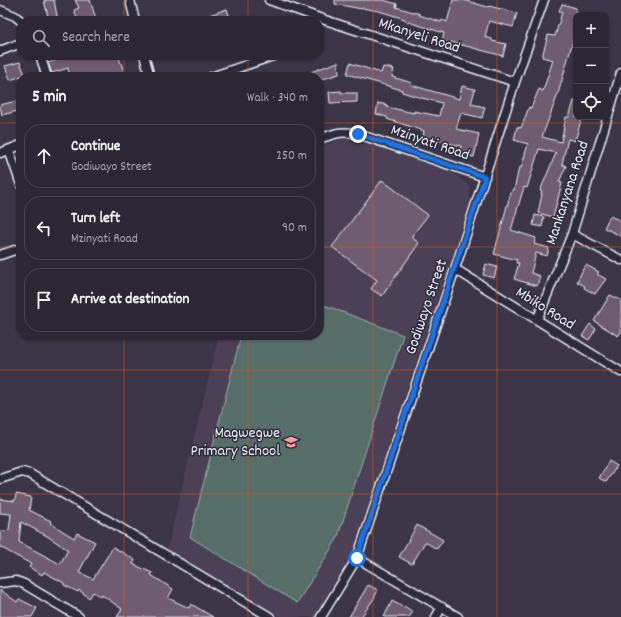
<!DOCTYPE html>
<meta charset="utf-8">
<style>
body{margin:0;font-family:Dekko,sans-serif;background:#352f3d;color:#f1f3f6}
.controls{position:absolute;right:12px;top:12px;display:grid;overflow:hidden;border-radius:8px;box-shadow:0 1px 3px #0004}
.controls button{width:36px;height:36px;display:grid;place-items:center;padding:0;border:0;border-bottom:1px solid #484450;background:#2d2735;color:#f1f3f6;font:20px sans-serif}
.stop{position:absolute;width:12px;height:12px;margin:-9px;border:3px solid #1a73e8;border-radius:50%;background:#fff}
.stop.end{background:#1a73e8;border-color:#fff;box-shadow:0 1px 4px #0008}
.list{margin:0;padding:0;list-style:none}
h2{display:flex;justify-content:space-between;align-items:center;height:52px;margin:0;padding:0 16px;font-size:17px}
h2 small{font-size:13px;font-weight:400;color:#a7a5ad}
.list li{display:grid;grid-template-columns:26px 1fr auto;gap:12px;align-items:center;box-sizing:border-box;height:64px;margin:0 8px 8px;padding:0 8px;border:1px solid #484450;border-radius:16px}
.list b{display:block;font-size:15px;white-space:nowrap}
.list p{margin:0;font-size:13px;white-space:nowrap;color:#a7a5ad}
.list em{font-size:13px;font-style:normal;color:#a7a5ad}
.icon{flex:none;width:22px;height:22px;fill:none;stroke:currentColor;stroke-width:2;stroke-linecap:round;stroke-linejoin:round}
.map{position:relative;flex:none;width:621px;height:617px;overflow:hidden}
.search{position:absolute;background:#2d2735;box-shadow:0 1px 3px #0004;left:16px;top:16px;width:308px;height:44px;display:flex;align-items:center;gap:10px;box-sizing:border-box;padding:0 14px;border-radius:16px;color:#a7a5ad;font-size:15px}
.panel{position:absolute;background:#2d2735;box-shadow:0 1px 3px #0004;left:16px;top:72px;width:308px;height:268px;border-radius:16px}
.map>svg:first-child{display:block}
</style>
<div class="map">
<svg width="621" height="617" viewBox="0 0 621 617">
<rect width="100%" height="100%" fill="#3c3447"/>
<filter id="ink" filterUnits="userSpaceOnUse"><feTurbulence type="fractalNoise" baseFrequency=".025" numOctaves="2"/><feDisplacementMap in="SourceGraphic" scale="8" xChannelSelector="R" yChannelSelector="G"/><feConvolveMatrix kernelMatrix="1 2 1 2 8 2 1 2 1" color-interpolation-filters="sRGB"/></filter>
<g filter="url(#ink)">
<path fill="#4c4054" d="M346,137L450,171L470,186V203L351,556L315,617H280L167,549L219,335H319V147Z"/>
<path fill="#576d67" stroke="#a0afb0" d="M319,303L403,335L337,539L297,603L190,537L241,335H319Z"/>
<path fill="#705b71" stroke="#e8f1f8" fill-rule="evenodd" d="M44,0H54L58,21H49Z
M75,0H90L96,19L90,21H78L74,10L79,8Z
M335,0H383L397,4L396,7L420,14L419,15L441,22L442,20L447,22L453,0H463L488,7L489,6L517,13L513,27L489,21L485,37L492,39V41L506,44L503,56L451,42L449,50L441,48L444,33L405,21V19L379,11L362,8V9L335,4Z
M562,4L576,8V30L558,94L542,137L561,142L566,117H569L574,101H576V117H582L575,141L568,139L562,164L566,166L559,182L562,183L553,217L538,213L542,194H541L542,191H540L556,153L539,149L527,188L524,187L511,230L536,238L534,244L549,248L547,256L536,253L531,273L540,276L537,286L514,279L519,263H516L517,260L494,254L508,202L512,190H514L519,168H521L528,144L514,140L517,127L521,128L529,107L531,108L539,89L543,91L553,60L542,57L548,35L555,36L562,12L559,11Z
M227,9L231,21H195L194,20Z
M71,55H118L124,72L109,77H70L68,68L52,73L48,63Z
M20,62L25,75L10,80L5,66Z
M338,62L339,74L319,80V77H300V76Z
M350,63L381,73L383,67L394,69L392,77L412,83L411,85L459,99L462,86L475,89L471,104L485,107L482,118L461,113L456,129L479,134L474,157L459,154L461,146L423,137L424,131L387,119V117L376,114L378,103L387,105V107L414,113V111L439,116L442,103L418,97L402,92V90L347,74Z
M341,91V93H357V102L330,103L329,92Z
M21,100V110L2,115L0,105Z
M382,180L428,215L411,237L419,243L382,296L371,289L377,280L332,247Z
M535,215L544,217L542,227L533,225Z
M610,216L621,221V236L604,228Z
M486,264L497,267L494,278L483,275Z
M586,265L599,272L597,274L606,279L595,294L584,288L585,286L577,282L583,269Z
M610,295L621,300V332L618,336L594,321Z
M590,324L596,329L589,340L582,336Z
M609,461L617,466L606,482L599,478Z
M16,494L31,497L29,510L51,521L50,523L74,538L77,533L95,542L79,572L93,579L113,547L135,560L133,564L152,573L151,575L173,589L168,598L189,608L191,604L213,617H117L122,609L102,595L101,597L93,592L89,598L79,590L78,592L64,585V583L44,572L42,575L29,567L31,564L0,547V532L9,530L11,514L0,513V499L15,501ZM21,522L47,536L68,550L60,564L19,542Z
M417,525L443,540L437,549L425,542L412,564L399,557Z
M368,585L378,590L373,600L361,617H349Z
M0,590L17,602L19,599L37,608L32,617H0Z
M392,601L403,607L404,606L413,612L409,617H384Z"/>
<g fill="none" stroke-linecap="round" stroke-linejoin="round">
<g stroke="#e8f1f8" stroke-width="11">
<path id="minor" d="M130,0L135,21
M269,0L325,20L515,82
M0,10L15,16L21,21
M0,51L21,43
M40,55L47,77
M144,55L150,77
M211,77L276,55
M319,139C334,134 342,130 358,134L485,177
M9,150L21,185
M0,153L21,145
M572,234L621,260
M0,255L21,248
M455,269L621,372
M537,320L572,234L621,73
M0,479L22,472L30,474L270,617
M357,558L458,617
M0,583L16,581L24,584L79,617
M321,617L357,558L455,269L515,82L544,0
M436,617L442,607"/>
</g>
<use href="#minor" stroke="#2f2a3d" stroke-width="8"/>
</g>
</g>
<g fill="none" stroke-linecap="round" stroke-linejoin="round" filter="url(#ink)">
<path stroke="#1a73e8" stroke-width="5" d="M357,558L485,177L358,134"/>
</g>
<path fill="none" stroke="#e8590c" stroke-width="1" stroke-opacity="0.55" d="M124,0V21M248,0V21M373,0V617M497,0V617M124,55V77M248,55V77M0,123H21M319,123H621M0,247H21M319,247H621M124,335V617M248,335V617M0,370H621M0,494H621"/>
<defs>
<g id="school-bare" transform="scale(1.08)"><path d="M0-5L7-2L0 1L-7-2ZM-4 1L0 2.5L4 1V4Q0 6-4 4Z" fill="#ff9aa2" stroke="#2f2a3d" stroke-width="2.5" paint-order="stroke"/></g>
</defs>
<g fill-rule="evenodd">
<use href="#school-bare" x="291" y="442"/>
</g>
<g text-anchor="middle" dominant-baseline="central" stroke-width="3" stroke-linejoin="round" paint-order="stroke">
<g font-size="16" fill="#e8f1f8" stroke="#2f2a3d">
<text transform="translate(419 36) rotate(18)">Mkanyeli Road</text>
<text transform="translate(430 143) rotate(19)">Mzinyati Road</text>
<text transform="translate(568 193) rotate(-72)">Mankanyana Road</text>
<text transform="translate(427 307) rotate(-71)">Godiwayo Street</text>
<text transform="translate(545 309) rotate(32)">Mbiko Road</text>
</g>
<g font-size="16" fill="#e8f1f8" stroke="#2f2a3d" text-anchor="end">
<text x="280" y="433">Magwegwe<tspan x="280" dy="18">Primary School</tspan></text>
</g>
</g>
</svg>
<div class="controls">
<button>+</button>
<button>−</button>
<button><svg class="icon" aria-label="locate" viewBox="0 0 24 24"><circle cx="12" cy="12" r="6"/><path d="M12 2v4M12 18v4M2 12h4M18 12h4"/></svg></button>
</div>
<div class="stop" style="left:357px;top:558px"></div>
<div class="stop end" style="left:358px;top:134px"></div>
<div class="search"><svg class="icon" aria-label="search" viewBox="0 0 24 24"><circle cx="10" cy="10" r="6"/><path d="M15 15l6 6"/></svg>Search here</div>
<section class="panel">
<h2>5 min<small>Walk · 340 m</small></h2>
<ul class="list">
<li><svg class="icon" aria-label="ahead" viewBox="0 0 24 24"><path d="M12 20V5M6 11l6-6 6 6"/></svg><div><b>Continue</b><p>Godiwayo Street</p></div><em>250 m</em></li>
<li><svg class="icon" aria-label="left" viewBox="0 0 24 24"><path d="M17 20v-9H6M10 6l-5 5 5 5"/></svg><div><b>Turn left</b><p>Mzinyati Road</p></div><em>90 m</em></li>
<li><svg class="icon" aria-label="arrive" viewBox="0 0 24 24"><path d="M6 21V4h12l-3 4 3 4H6"/></svg><div><b>Arrive at destination</b></div></li>
</ul>
</section>
</div>
